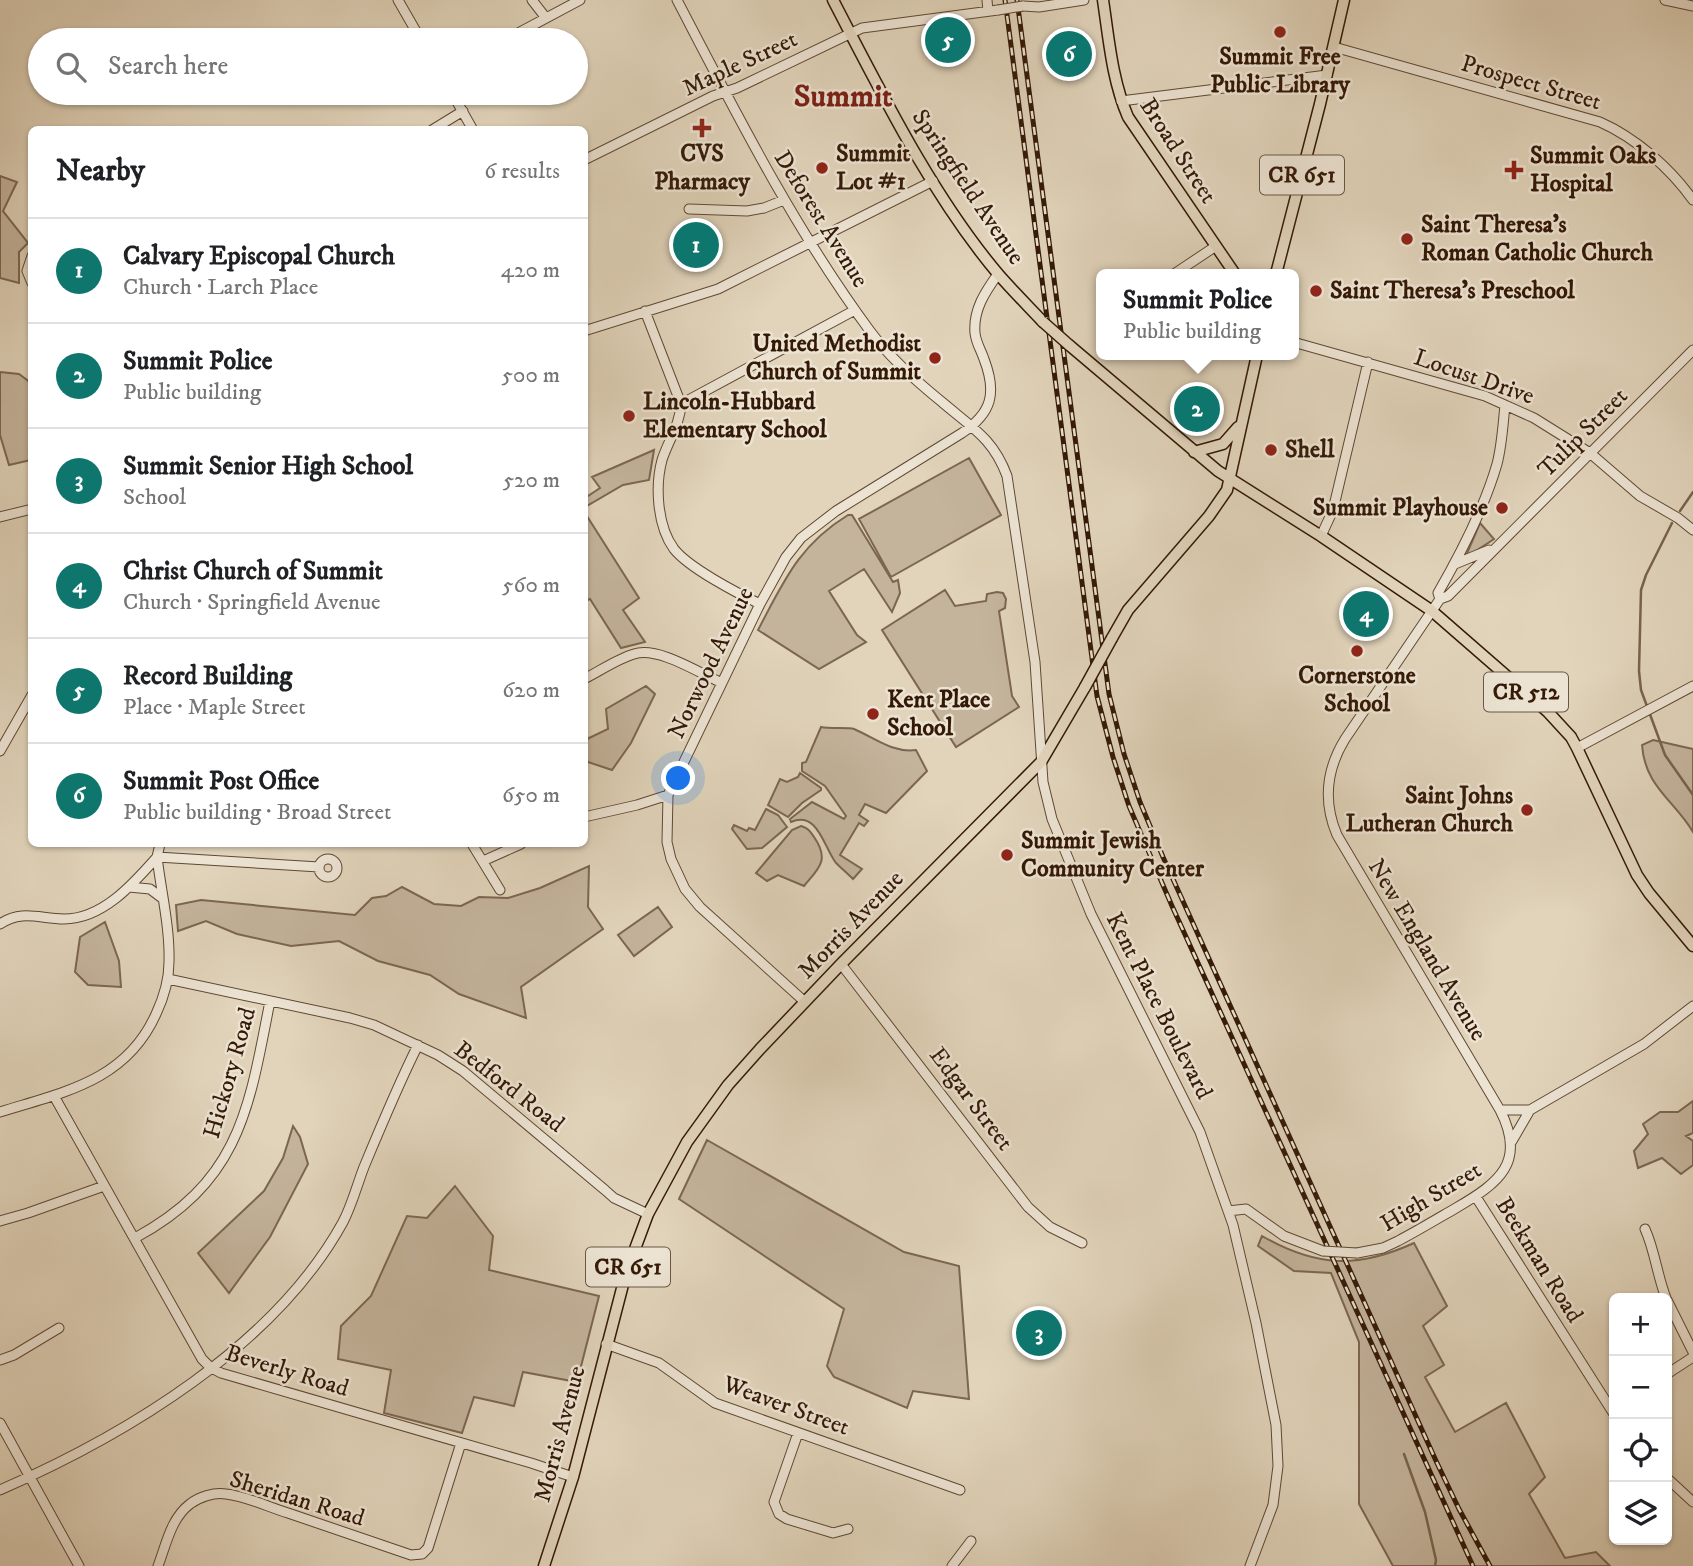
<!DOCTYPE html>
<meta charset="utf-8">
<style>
body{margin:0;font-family:"IM FELL DW Pica",serif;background:#f2f2f2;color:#202124}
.controls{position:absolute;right:21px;bottom:21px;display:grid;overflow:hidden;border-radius:10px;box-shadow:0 2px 5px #0004}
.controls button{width:63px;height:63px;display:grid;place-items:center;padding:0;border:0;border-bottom:2px solid #e0e0e0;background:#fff;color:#202124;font:35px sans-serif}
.you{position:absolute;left:679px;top:779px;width:24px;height:24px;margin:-18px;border:5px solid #fff;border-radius:50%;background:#1a73e8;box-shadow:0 0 0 10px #1a73e833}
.badge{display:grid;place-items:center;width:46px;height:46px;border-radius:50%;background:#0f766e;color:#fff;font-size:23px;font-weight:700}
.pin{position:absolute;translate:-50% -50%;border:4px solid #fff;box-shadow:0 2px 7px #0006}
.popup{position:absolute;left:1096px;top:269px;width:203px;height:91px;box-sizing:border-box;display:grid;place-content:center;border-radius:10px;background:#fff;filter:drop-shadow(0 2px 5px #0005);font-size:23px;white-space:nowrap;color:#757577}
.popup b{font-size:26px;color:#202124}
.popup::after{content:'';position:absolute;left:50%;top:100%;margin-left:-14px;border:14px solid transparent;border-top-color:#fff}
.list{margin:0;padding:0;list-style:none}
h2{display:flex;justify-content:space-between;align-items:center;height:91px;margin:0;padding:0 28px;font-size:30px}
h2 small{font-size:23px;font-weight:400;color:#757577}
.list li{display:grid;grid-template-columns:46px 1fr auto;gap:21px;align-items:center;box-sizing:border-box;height:105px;padding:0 28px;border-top:2px solid #e0e0e0}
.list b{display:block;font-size:26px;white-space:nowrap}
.list p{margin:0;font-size:23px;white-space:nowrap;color:#757577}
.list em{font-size:23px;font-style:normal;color:#757577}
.icon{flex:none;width:38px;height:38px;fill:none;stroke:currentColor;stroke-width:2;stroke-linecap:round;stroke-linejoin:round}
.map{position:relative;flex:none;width:1693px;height:1566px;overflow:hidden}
.search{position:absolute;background:#fff;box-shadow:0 2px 5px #0004;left:28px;top:28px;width:560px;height:77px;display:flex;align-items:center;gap:18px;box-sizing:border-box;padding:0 24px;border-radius:38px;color:#757577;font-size:26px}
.panel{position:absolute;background:#fff;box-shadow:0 2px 5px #0004;left:28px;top:126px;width:560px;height:721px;border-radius:10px}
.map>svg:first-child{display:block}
</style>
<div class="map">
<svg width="1693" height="1566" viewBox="0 0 1693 1566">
<rect width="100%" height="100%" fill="#e1d4bb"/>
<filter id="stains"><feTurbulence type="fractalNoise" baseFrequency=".00286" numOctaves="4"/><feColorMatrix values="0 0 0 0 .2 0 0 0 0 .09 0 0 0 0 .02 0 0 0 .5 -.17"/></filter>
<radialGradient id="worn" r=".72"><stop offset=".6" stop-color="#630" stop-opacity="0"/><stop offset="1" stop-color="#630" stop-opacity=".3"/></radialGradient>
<path fill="#c4b49c" stroke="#7c6651" stroke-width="2" d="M0,176L17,182L3,211L28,243L19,252V283L0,278Z
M0,372L19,374L31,383V460L9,465L0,435Z
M654,450L649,480L623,485L585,507V498L600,488L592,477Z
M969,458L1001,515L891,577L859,519Z
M585,513L639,598L623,610L645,642L621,648L590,599L585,601Z
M848,515H852L893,582L898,580L900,593L892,612L864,569L829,591L857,635L866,642L819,669L758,630C784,581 799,545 848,515Z
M1480,523L1494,539L1465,558Z
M945,590L955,606L986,601L987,594L997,592L1003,593L1006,599L1005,608L999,611L1012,696L1019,707L956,747L882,630Z
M646,686L655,694L631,743L612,770L585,761V740L608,729L606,709Z
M821,727C830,729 849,727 854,729C875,738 892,753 916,750L927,771L886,813L865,804L859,815L868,821L864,826L859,823L840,855L862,869L853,879C847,873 841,868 836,863C824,848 818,810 791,822L790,819L812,802L844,819L846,816L825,786L802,771V763L806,762Z
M1653,740L1693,749V832C1674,800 1645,787 1642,745Z
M800,773L821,788V790L802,803L788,817L768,805L780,779L787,782L798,777Z
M766,809L778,815L787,827L762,848L747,849L732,829L734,825L747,831L749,828L755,830Z
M801,826C808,828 810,831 814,837C830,860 819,868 804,886L778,875L767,881L756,873L792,830Z
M589,866L588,907L603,929L521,987L526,1018L459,994L430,975L378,961L339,941L291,946L237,934L206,921L178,931L176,905L201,900L355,915L372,898L386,896L402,887L434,904L461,906L479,897L508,898L540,888Z
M658,907L672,927L634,956L618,935Z
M105,922L119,961L121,987L88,985L75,972L80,937Z
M1693,1101V1133L1686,1136L1693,1141V1165L1681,1174L1662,1158L1638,1168L1634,1151L1648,1134L1643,1124L1660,1112H1678Z
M293,1126L300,1137L308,1164L270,1237L229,1293L198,1253L264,1191L283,1158Z
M707,1140L904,1252L959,1266L969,1399L913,1391L907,1408L834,1377L827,1366L844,1309L679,1199Z
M455,1186L493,1236L489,1270L599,1296L577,1382L523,1372L514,1406L474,1397L462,1433L384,1413L391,1370L338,1359L341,1326L371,1296L407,1216L427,1218Z
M1262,1236C1316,1267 1357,1269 1414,1243L1447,1306L1423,1326L1444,1365L1425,1377L1455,1432L1506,1403L1545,1477L1529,1494L1565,1558L1596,1552L1610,1566H1393L1359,1504V1342L1331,1273L1294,1271L1258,1246Z"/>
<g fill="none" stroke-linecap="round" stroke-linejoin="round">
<path stroke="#78634d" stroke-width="2.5" d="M1680,511L1693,492
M1672,523L1646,575L1641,590L1639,671L1641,690L1665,755L1693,795
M1404,1454L1425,1512L1436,1560L1435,1566"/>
<g stroke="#5f4833" stroke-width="11">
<path id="minor" d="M398,0L421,40
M532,0L546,18
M677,0C736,113 794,228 870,331C890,358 916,381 942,402C971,427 993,438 1007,476L1035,662L1043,782L1052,819L1091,914L1200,1132L1233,1225L1256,1323L1276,1425L1278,1466L1273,1505L1250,1566
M987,0L988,11
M1665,0L1693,6
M1023,6L1039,7L1084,0
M505,40L580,0
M1334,47L1600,122C1636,138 1670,168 1693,200
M452,93L473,130
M1121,101L1327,75
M432,130L463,111
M584,160L713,96L737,88L862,28L998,10
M689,209L747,211L764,208L784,200
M32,256L27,271L32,283
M1174,274L1216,246
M645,311L681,404C680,425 668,441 662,460C655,486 657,526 674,549C689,568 737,593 760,604
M584,331L718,289L933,181
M1293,342L1485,396L1534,418L1590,453L1640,496L1678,518L1693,530
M681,404L855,310
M0,517L32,509
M1321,536L1333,510L1368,362
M1455,564L1489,550
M1440,599L1438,593C1461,553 1484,509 1497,464C1502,445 1503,424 1505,405
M584,679C600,671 617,659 634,654C658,646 699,673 722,683
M1577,748L1693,686
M0,751L32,695
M584,817L637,805L668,795
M472,844L500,890
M319 868a9 9 0 1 1 18 0a9 9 0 1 1-18 0Z
M483,861L521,844
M129,887L150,889L162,898
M0,924C22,909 40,919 64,919C103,919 134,883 157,857L319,867
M841,964L1028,1207L1050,1227L1082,1243
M168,979L350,1018L374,1025L438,1055L463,1071L605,1190L614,1198L648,1214
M805,1002L700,907L685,889L671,859L667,842L668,795L760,604L786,557L801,538L836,511L962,433C992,413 997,393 984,359C981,350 976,343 975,333C973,310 985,292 998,274
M54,1096L202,1359L210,1367L221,1373L531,1463L573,1477
M1500,1110H1530L1644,1044L1693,1006
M0,1112C64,1092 126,1081 156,1014C164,997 169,981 169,962C170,927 161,891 157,857L160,844
M1512,1141L1530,1110
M1476,1197L1614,1414
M1228,1211L1246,1209L1284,1236L1323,1251
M0,1221L28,1213L104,1186
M1645,1229C1655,1251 1657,1275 1666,1298
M135,1238C240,1181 249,1109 270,1001
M1357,1253L1383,1248L1398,1241C1417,1231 1437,1219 1456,1208C1499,1183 1527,1162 1500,1110L1337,835C1323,802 1326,770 1345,739L1440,599L1448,596L1693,350
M1667,1300L1693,1352
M606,1344L659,1363L715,1403L960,1490
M0,1360L14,1355L59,1328
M1667,1374L1693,1357
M0,1423L79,1566
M798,1433L774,1502L779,1514L787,1519L833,1533L848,1529
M1667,1478L1693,1502
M0,1490C126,1435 275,1346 343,1222C352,1205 357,1185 364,1167C381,1126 398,1085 418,1045
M158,1566C166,1545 171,1518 190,1504C199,1497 214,1492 226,1494C246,1496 268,1507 288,1513C329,1527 370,1541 411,1555L422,1554L428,1548L461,1443
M952,1566L971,1541"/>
</g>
<g stroke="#341906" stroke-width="13">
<path id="major" d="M833,0C881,92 932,196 999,275C1013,291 1028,306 1043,322
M1103,0C1109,40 1112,80 1128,117L1235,274
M1276,274L1320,104L1344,0
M1069,345L1218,471L1321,536L1432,611L1548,712L1571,737L1577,748L1637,875L1649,893L1693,946
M1194,452L1223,444L1238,427
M1112,638L1128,610L1209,516L1227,490L1257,355
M544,1566L573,1477L626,1273L648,1214L687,1142L728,1085L760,1049L841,964L1041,762L1085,687"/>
</g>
<use href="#minor" stroke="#ece3d3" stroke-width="9"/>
<use href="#major" stroke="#e1d4bb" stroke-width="10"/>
<g stroke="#341906" stroke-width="5">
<path id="rail" d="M1005,0L1097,696L1113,757L1129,806L1172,906L1473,1566
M1017,0L1109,694L1124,754L1140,802L1163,857L1437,1463L1459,1509L1490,1566"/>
</g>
<use href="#rail" stroke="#ece3d3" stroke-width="2.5" stroke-dasharray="8" stroke-linecap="butt"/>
<g stroke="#5f4833" stroke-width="11" stroke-linecap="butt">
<path id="minor-bridge" d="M998,10L1023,6
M1323,1251L1357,1253"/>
</g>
<g stroke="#341906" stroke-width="13" stroke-linecap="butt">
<path id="major-bridge" d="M1043,322L1069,345
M1085,687L1112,638"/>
</g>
<use href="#minor-bridge" stroke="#ece3d3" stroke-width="9"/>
<use href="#major-bridge" stroke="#e1d4bb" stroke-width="10"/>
</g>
<g fill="#8f2418" stroke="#ece3d3" stroke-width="2.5">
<circle cx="1280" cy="32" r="7"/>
<path d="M698.5 117.5h7v7h7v7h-7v7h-7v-7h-7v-7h7z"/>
<circle cx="822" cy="168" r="7"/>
<path d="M1510.5 159.5h7v7h7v7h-7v7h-7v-7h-7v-7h7z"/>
<circle cx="1407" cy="239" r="7"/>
<circle cx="1316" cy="291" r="7"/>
<circle cx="935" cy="358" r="7"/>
<circle cx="629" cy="416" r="7"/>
<circle cx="1271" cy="450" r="7"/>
<circle cx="1502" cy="508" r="7"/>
<circle cx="1357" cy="651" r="7"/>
<circle cx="873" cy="714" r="7"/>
<circle cx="1527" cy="810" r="7"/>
<circle cx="1007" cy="855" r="7"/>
</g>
<g text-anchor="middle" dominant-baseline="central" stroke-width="5" stroke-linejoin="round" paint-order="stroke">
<g fill="#ece3d3" stroke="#6b5644" stroke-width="2">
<rect x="1260" y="155.5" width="84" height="39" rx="5"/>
<rect x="1484" y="672.5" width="84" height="39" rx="5"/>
<rect x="586" y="1247.5" width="84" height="39" rx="5"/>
</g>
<g font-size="23" font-weight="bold" fill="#341906">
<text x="1302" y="175">CR 651</text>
<text x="1526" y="692">CR 512</text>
<text x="628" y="1267">CR 651</text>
</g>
<g font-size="24" font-weight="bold" fill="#341906" stroke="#ece3d3" text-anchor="start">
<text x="1280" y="57" text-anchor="middle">Summit Free<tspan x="1280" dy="28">Public Library</tspan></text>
<text x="702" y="154" text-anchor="middle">CVS<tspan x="702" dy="28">Pharmacy</tspan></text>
<text x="836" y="154">Summit<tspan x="836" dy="28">Lot #1</tspan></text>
<text x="1530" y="156">Summit Oaks<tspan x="1530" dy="28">Hospital</tspan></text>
<text x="1421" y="225">Saint Theresa's<tspan x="1421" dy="28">Roman Catholic Church</tspan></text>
<text x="1330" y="291">Saint Theresa's Preschool</text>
<text x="921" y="344" text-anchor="end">United Methodist<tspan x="921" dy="28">Church of Summit</tspan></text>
<text x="643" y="402">Lincoln-Hubbard<tspan x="643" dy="28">Elementary School</tspan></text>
<text x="1285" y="450">Shell</text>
<text x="1488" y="508" text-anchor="end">Summit Playhouse</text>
<text x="1357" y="676" text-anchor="middle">Cornerstone<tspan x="1357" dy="28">School</tspan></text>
<text x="887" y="700">Kent Place<tspan x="887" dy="28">School</tspan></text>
<text x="1513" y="796" text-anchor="end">Saint Johns<tspan x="1513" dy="28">Lutheran Church</tspan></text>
<text x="1021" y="841">Summit Jewish<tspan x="1021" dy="28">Community Center</tspan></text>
</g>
<g font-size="24" fill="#341906" stroke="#ece3d3">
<text transform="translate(740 64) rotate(-25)">Maple Street</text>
<text transform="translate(1531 83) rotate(16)">Prospect Street</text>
<text transform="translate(1178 151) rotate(57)">Broad Street</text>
<text transform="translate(968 187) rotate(56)">Springfield Avenue</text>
<text transform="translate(821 219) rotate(58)">Deforest Avenue</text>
<text transform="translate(1474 377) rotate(19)">Locust Drive</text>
<text transform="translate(1583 433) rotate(-45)">Tulip Street</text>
<text transform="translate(711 663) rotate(-64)">Norwood Avenue</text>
<text transform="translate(851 925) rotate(-46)">Morris Avenue</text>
<text transform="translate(1427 950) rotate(59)">New England Avenue</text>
<text transform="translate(1159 1006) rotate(63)">Kent Place Boulevard</text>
<text transform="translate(230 1073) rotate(-74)">Hickory Road</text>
<text transform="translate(509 1087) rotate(38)">Bedford Road</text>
<text transform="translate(971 1099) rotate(53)">Edgar Street</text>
<text transform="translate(1431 1197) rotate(-31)">High Street</text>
<text transform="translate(1539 1260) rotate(58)">Beekman Road</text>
<text transform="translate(287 1371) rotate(17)">Beverly Road</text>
<text transform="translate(786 1406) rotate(20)">Weaver Street</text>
<text transform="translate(560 1434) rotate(-75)">Morris Avenue</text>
<text transform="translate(297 1499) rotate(17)">Sheridan Road</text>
</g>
<g font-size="32" font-weight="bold" fill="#7a1f14" stroke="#ece3d3">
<text x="843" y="97">Summit</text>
</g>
</g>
<rect width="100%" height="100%" filter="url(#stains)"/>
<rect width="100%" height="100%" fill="url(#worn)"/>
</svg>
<div class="controls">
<button>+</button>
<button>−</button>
<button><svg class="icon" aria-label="locate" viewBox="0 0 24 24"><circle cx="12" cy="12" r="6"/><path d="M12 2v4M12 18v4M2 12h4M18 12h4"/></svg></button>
<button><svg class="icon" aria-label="layers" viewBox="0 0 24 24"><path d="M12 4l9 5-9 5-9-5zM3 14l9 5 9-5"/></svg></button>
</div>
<div class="you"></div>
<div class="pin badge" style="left:696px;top:245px">1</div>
<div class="pin badge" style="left:1197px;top:409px">2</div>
<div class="popup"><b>Summit Police</b>Public building</div>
<div class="pin badge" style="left:1039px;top:1333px">3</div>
<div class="pin badge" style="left:1366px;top:614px">4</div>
<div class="pin badge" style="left:948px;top:40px">5</div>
<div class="pin badge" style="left:1069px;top:54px">6</div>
<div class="search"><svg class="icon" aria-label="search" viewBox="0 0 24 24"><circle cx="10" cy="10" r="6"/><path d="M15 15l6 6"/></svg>Search here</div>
<section class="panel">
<h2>Nearby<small>6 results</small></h2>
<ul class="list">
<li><span class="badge">1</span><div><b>Calvary Episcopal Church</b><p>Church · Larch Place</p></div><em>420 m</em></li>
<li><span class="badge">2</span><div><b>Summit Police</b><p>Public building</p></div><em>500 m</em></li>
<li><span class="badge">3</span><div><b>Summit Senior High School</b><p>School</p></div><em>520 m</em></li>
<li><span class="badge">4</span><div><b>Christ Church of Summit</b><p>Church · Springfield Avenue</p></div><em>560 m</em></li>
<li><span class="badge">5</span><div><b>Record Building</b><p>Place · Maple Street</p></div><em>620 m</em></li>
<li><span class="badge">6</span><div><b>Summit Post Office</b><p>Public building · Broad Street</p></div><em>650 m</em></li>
</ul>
</section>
</div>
